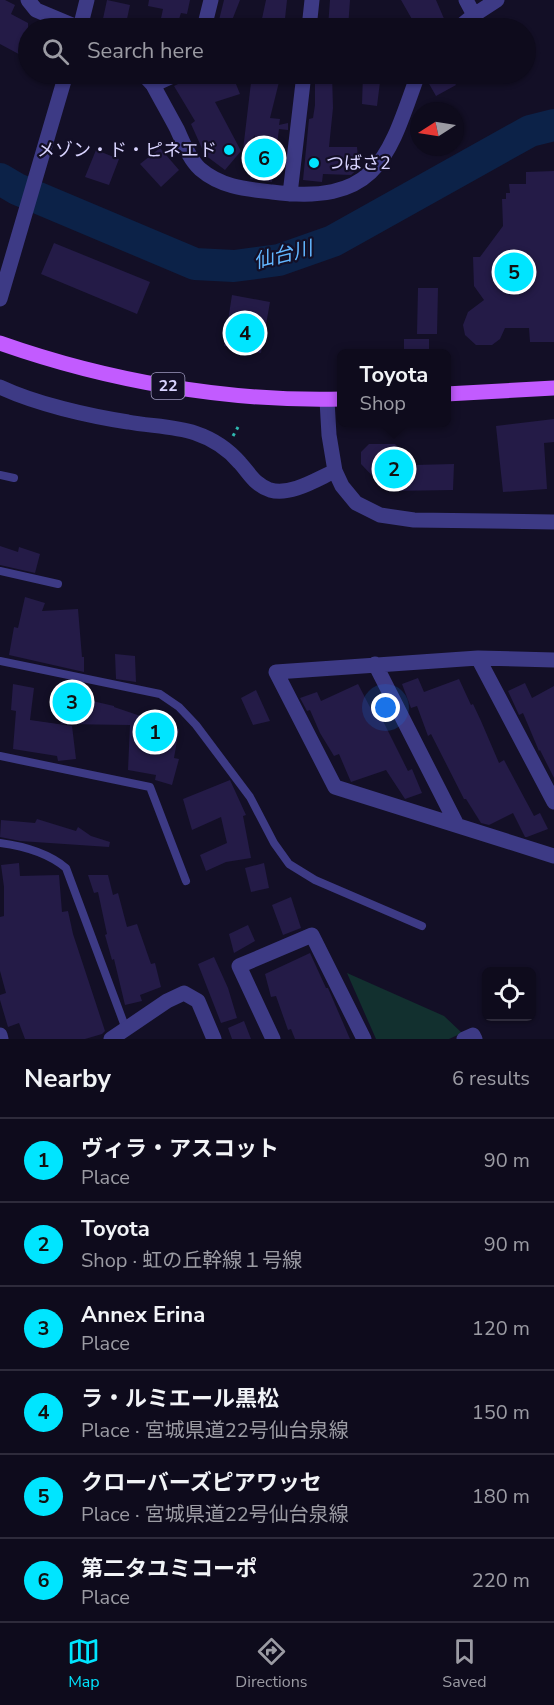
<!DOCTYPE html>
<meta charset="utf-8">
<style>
body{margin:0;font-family:"Nunito Sans","Noto Sans JP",sans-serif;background:#171425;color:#f1f3f6}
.controls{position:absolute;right:18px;bottom:18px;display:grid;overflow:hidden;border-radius:9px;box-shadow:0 2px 4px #0004}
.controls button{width:54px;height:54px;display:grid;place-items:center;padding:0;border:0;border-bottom:2px solid #2e2b3b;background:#0e0b1c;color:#f1f3f6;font:30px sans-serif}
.compass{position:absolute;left:410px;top:102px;width:54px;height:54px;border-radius:50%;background:#0e0b1c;box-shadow:0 2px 4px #0004;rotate:258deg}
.you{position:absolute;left:386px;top:708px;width:21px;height:21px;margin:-15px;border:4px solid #fff;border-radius:50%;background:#1a73e8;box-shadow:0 0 0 9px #1a73e833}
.badge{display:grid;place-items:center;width:39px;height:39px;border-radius:50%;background:#00e5ff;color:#111;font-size:20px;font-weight:700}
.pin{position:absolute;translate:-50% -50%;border:3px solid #fff;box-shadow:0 2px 6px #0006}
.popup{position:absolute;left:337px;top:349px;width:114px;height:78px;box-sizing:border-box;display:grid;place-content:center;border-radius:9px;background:#0e0b1c;filter:drop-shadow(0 2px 4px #0005);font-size:20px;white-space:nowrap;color:#9b9ba3}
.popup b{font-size:22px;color:#f1f3f6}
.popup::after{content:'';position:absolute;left:50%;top:100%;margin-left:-12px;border:12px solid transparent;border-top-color:#0e0b1c}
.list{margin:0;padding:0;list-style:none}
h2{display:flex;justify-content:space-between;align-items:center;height:78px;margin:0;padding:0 24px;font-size:26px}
h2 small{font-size:20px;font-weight:400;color:#9b9ba3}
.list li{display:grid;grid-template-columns:39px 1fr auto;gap:18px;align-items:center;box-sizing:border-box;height:84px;padding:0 24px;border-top:2px solid #2e2b3b}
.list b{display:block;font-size:22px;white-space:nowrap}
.list p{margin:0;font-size:20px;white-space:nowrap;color:#9b9ba3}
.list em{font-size:20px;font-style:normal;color:#9b9ba3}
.icon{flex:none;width:33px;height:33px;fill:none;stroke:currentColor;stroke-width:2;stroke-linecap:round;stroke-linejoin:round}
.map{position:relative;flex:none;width:554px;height:1039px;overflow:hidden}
.search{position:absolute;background:#0e0b1c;box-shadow:0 2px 4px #0004;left:18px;right:18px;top:18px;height:66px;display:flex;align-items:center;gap:15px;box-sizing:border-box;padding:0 21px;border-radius:33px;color:#9b9ba3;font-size:22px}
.sheet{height:582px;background:#0e0b1c}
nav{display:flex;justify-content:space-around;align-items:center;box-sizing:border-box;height:84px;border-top:2px solid #2e2b3b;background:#0e0b1c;font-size:16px;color:#9b9ba3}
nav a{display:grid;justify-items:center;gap:3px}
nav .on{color:#00e5ff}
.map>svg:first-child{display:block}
</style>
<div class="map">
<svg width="554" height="1039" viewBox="0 0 554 1039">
<rect width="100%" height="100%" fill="#130f26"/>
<path fill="#12302f" d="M347,973L444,1016L462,1033L449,1039H376Z"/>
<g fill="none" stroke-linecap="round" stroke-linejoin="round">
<path stroke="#0c2248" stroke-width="32" d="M0,179L17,189L195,264L234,266L279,260L333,241L530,131L554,125"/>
</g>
<path fill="#241b47" d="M0,0H5L15,5L11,14L28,23V59L0,44Z
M107,0L130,5L125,28H101Z
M149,0H190L187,14L181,13L176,28H159L163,9L148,6Z
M224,0H240L229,28H217Z
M266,0H287L284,28H260Z
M330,0H350L348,28L328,27Z
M401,0H436L448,28H417Z
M198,74H232L240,94L215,102L241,151L225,170L205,155L191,124L195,121L174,86Z
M252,74H281L270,118L280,119L279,125L288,123V130L279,129L272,182L250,179L255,135L243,150Z
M315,74H332L333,108L329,147H357L359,168L351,175L323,174L322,182L303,180L309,119L313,118L315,105Z
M363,74H381L377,106L362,104Z
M438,74H449L456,85L436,96L428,82Z
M160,148L179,170L161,187L140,164Z
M96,150L119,159L109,185L85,177Z
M554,171V342H530L529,328H505L500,339L492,345H476L465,335L463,325L468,312L484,300L474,286L473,257H480L503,226L502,199H506V193H510L509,184H526V172Z
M54,243L150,282L137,314L41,274Z
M418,288H438L437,334H417Z
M232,295L270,302L261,353L224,346Z
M404,339H429V353H404Z
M554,419V442L544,443L547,489L503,492L496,426Z
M369,444H395L414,465L454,464L453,490L391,491L386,485H381L361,464V452Z
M0,546L18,552L19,547L40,554L35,573L0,565Z
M25,597L45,603L42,611L78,609L82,657H84V672L9,655L14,627L18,628Z
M115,654L135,656L136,682L116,679Z
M418,678L424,692L459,679L471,705L473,704L481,721L499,763L504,760L534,816L540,813L548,829L527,837H525L513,813L489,825L481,823L466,799H464L431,734L428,736L417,706L411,708L402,684Z
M525,683L532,698L554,686V778L540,750L539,751L523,713L519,715L508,691Z
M13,684L34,688L30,720L72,726L76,759L58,761L57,756L13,749L16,711L11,710Z
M358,684L372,711L377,709L408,771L412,769L422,793L405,799L386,770L351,782L339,754L334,756L320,733L310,710L307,711L300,698L317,692L321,701Z
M256,690L270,721L253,725L241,698Z
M62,694L114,706V707L179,729L174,758L179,759L172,785L155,780L156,775L128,770L130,725L61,724Z
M230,780L246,815L243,816L251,858L226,862L206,871L200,855L227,843L221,817L192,830L183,799Z
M37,819L76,831L78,827L91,836L110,842L109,847L20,841L0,837L1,820L35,823Z
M19,863L20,876L59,875L62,912L68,911L73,934L105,1031L102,1034L85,1039H25L19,1023L8,1027L0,1000V995L6,993L0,971V917L4,916V887L1,865Z
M264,863L269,888L251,892L245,868Z
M88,875H108L113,895L118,893L127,927L137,924L151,964L155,963L161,987L140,995L142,1001L125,1005L114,959L112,960L105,935L107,934L98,892L94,893Z
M291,897L301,928L283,935L272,905Z
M248,925L255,941L234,953L229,934Z
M310,953L326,988H328L350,1039H295L291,1029L288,1030L276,996L271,997L265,974Z
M214,957L228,988L237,1018L221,1023L198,964Z
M244,1021L251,1039H232L228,1028Z"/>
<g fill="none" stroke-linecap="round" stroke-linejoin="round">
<path stroke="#2fb8b0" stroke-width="3" stroke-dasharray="3 4.5" stroke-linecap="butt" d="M233,436L238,427"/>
<path stroke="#3d3a85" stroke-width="8" d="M0,475L14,478
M0,571L58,584
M0,661L160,694L179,707L196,725L250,797L274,843L289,864L315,880L422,926
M0,756L150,787L186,881
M0,843C23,846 48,853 66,868L126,1029"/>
<path stroke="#3d3a85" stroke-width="15" d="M28,0L36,10L79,28
M466,0L474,15
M204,28L211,0
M309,28L312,0
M458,28L474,15L497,0
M143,74L153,85C161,100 169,114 177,129C183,142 189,159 200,169C221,187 245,189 272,192C377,205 388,159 418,74
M153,85L177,74
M290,194L304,74
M478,658L554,802
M554,660L478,658L276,672L335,787L554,856
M375,664L457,825
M0,1035L1,1039
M273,1039L239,966L312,935L364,1039
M464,1039L473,1035L475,1039"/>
<path stroke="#3d3a85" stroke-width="15" d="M80,28L87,0
M0,299L66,74
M0,387C36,404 89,416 128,422C149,426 175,426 195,433C213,439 228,449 240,463C250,474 255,485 270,490C291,496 317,479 335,471
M327,400L329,435L335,471L342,486L356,503L380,515L414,520L554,522
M111,1039L167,1001L184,993L198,1001L214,1039"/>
<path stroke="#c25bff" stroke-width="15" d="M0,343C108,381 227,402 342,399
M446,394L554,388"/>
</g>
<g fill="#00e5ff" stroke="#130f26" stroke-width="2">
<circle cx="229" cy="150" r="6"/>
<circle cx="314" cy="163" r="6"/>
</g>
<g text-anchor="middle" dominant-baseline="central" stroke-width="4.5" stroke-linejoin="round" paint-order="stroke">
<rect fill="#130f26" stroke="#9e99be" stroke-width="1.5" x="151.5" y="373" width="33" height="26" rx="4.5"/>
<g font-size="16" font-weight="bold" fill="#d9d4ff">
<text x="168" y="386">22</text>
</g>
<g font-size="18" fill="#d9d4ff" stroke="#130f26" text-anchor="end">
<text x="217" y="150">メゾン・ド・ピネエド</text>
<text x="326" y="163" text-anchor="start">つばさ2</text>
</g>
<g font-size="20" font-style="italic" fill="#62b6ff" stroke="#130f26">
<text transform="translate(283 255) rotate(-14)">仙台川</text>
</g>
</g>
</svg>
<div class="controls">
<button><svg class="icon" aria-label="locate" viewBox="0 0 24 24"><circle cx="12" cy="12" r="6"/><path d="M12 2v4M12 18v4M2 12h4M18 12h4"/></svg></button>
</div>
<svg class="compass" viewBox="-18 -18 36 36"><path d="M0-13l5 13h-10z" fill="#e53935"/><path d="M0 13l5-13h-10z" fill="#9b9ba3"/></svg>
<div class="you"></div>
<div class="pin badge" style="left:155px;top:732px">1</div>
<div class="pin badge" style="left:394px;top:469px">2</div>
<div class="popup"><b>Toyota</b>Shop</div>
<div class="pin badge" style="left:72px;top:702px">3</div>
<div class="pin badge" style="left:245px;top:333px">4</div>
<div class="pin badge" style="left:514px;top:272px">5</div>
<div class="pin badge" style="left:264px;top:158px">6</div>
<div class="search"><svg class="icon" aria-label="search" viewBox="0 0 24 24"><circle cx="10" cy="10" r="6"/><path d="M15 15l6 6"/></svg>Search here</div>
</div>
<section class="sheet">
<h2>Nearby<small>6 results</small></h2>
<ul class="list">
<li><span class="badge">1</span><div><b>ヴィラ・アスコット</b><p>Place</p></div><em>90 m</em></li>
<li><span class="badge">2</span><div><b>Toyota</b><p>Shop · 虹の丘幹線１号線</p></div><em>90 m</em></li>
<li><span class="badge">3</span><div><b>Annex Erina</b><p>Place</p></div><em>120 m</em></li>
<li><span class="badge">4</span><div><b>ラ・ルミエール黒松</b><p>Place · 宮城県道22号仙台泉線</p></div><em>150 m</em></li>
<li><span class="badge">5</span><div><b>クローバーズピアワッセ</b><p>Place · 宮城県道22号仙台泉線</p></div><em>180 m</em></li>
<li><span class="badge">6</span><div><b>第二タユミコーポ</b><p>Place</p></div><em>220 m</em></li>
</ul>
</section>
<nav>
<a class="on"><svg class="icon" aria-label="map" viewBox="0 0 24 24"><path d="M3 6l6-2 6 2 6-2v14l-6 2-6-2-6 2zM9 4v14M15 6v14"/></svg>Map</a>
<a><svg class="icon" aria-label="directions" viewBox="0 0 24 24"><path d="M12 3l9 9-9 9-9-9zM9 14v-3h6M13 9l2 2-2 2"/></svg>Directions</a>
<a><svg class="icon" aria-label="saved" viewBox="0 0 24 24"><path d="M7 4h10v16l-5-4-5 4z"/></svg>Saved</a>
</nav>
